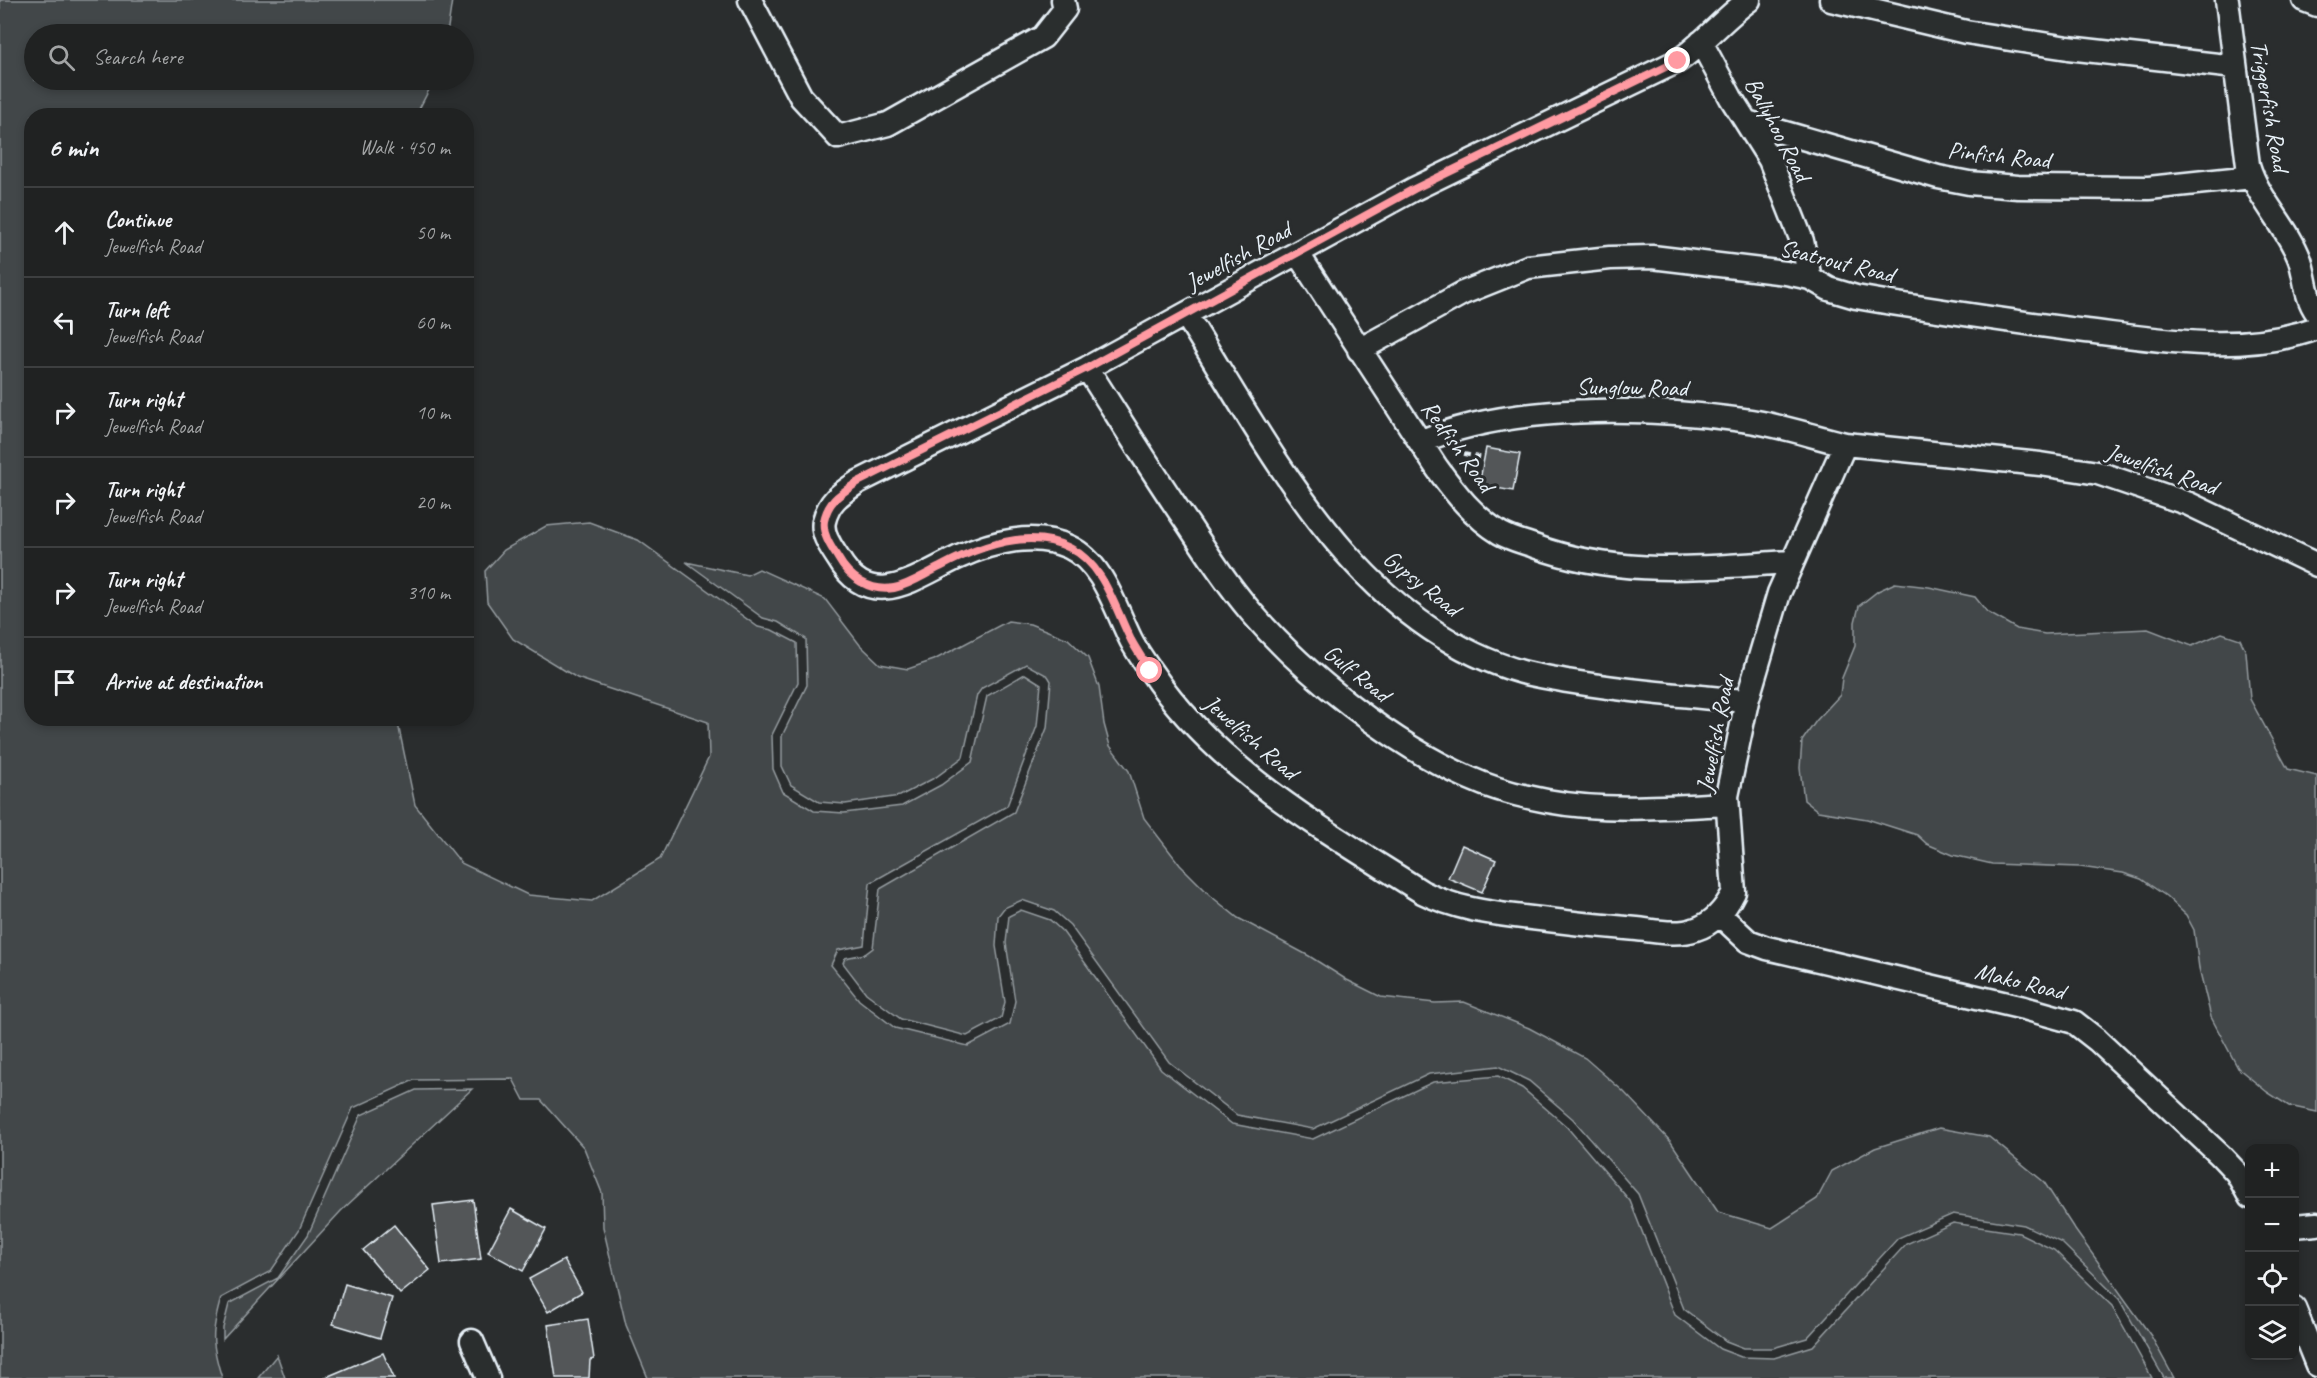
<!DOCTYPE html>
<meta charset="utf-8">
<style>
body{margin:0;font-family:Caveat,sans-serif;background:#2d2f2f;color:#f1f3f6}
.controls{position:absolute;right:18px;bottom:18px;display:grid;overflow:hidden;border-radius:12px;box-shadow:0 3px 9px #0003}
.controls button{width:54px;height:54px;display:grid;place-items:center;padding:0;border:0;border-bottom:2px solid #3d3f40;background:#202222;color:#f1f3f6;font:30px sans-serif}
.stop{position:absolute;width:18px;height:18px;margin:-14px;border:4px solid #ff9aa2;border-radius:50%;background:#fff}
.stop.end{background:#ff9aa2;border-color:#fff;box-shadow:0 2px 6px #0008}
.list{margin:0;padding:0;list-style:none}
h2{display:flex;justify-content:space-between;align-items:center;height:78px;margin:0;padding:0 24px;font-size:26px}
h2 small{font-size:20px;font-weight:400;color:#a2a4a5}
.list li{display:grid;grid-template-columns:39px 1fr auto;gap:18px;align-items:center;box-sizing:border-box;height:90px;padding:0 24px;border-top:2px solid #3d3f40}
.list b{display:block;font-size:22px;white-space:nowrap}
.list p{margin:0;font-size:20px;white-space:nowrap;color:#a2a4a5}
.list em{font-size:20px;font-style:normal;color:#a2a4a5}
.icon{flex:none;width:33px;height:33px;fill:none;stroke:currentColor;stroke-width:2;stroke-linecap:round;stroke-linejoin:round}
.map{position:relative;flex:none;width:2317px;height:1378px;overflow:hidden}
.search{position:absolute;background:#202222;box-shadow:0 3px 9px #0003;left:24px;top:24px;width:450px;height:66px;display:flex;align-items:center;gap:15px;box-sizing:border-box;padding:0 21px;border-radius:33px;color:#a2a4a5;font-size:22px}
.panel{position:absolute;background:#202222;box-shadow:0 3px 9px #0003;left:24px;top:108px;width:450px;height:618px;border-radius:24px}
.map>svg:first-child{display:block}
</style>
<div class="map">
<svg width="2317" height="1378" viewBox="0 0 2317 1378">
<rect width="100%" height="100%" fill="#2a2d2e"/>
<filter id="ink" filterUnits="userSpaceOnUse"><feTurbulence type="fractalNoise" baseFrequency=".0167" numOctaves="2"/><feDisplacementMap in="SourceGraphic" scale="12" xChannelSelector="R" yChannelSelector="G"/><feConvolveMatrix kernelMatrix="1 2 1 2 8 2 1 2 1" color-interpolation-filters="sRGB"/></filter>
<g filter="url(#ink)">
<path fill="#424648" stroke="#959ca0" stroke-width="1.5" d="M0,0H452L447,34H34V80H434L416,115L32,116V718L397,719L415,805L461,863L528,895L592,901L660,859L709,757L708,722L577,678L513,639L487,602L485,571L504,550L546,526L589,522L638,540L758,627L772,630L797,643L798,682L772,735L773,769L783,792L814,811L844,813L902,806L941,785L972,762L987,696L1025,674L1041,684L1037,726L1007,806L870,883L864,945L838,950L831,965L859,1000L895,1028L968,1046L1010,1024L1015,1001L1006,943L1009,916L1021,910L1050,920L1063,932L1161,1069L1232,1124L1313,1139L1433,1082L1498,1076L1522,1088L1566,1126L1630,1201L1675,1315L1720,1349L1741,1357L1774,1358L1813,1346L1906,1244L1953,1223L2019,1233L2054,1250L2112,1306L2152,1378H648L626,1325L603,1227L602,1193L584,1148L541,1100H524L513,1079L414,1080L353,1108L299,1230L271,1271L221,1298C211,1333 211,1343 222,1378H0Z
M686,562L747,575L759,569L825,599L860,645L880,664L908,669L934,660L1008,621L1030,624L1068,639L1088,658L1099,687L1104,724L1110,746L1129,771L1144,818L1180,865L1212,897L1238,918L1309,956L1347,980L1381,997L1435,1003L1464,1002L1529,1028L1585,1058L1624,1092L1671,1142L1718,1212L1772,1228L1817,1199L1832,1171L1875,1148L1939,1128L1989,1137L2044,1182L2073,1227L2151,1336L2174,1378H2164L2119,1299L2062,1243L2024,1225L1953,1214L1898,1238L1807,1338L1773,1348H1744L1726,1341L1684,1309L1638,1194L1573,1119L1529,1081L1498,1066L1429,1074L1313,1129L1237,1115L1169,1062L1070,925L1054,911L1022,900L1004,908L998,916L996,946L1005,1002L1001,1018L967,1036L901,1019L866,993L843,963L845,958L865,954L873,948L880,889L1014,812L1047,728L1051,681L1048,676L1026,664L982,688L977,695L963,757L936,777L900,796L845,804L819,802L791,785L782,766V736L807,685L806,639L778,622L763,618Z
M1895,583L1929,587L1975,597L1987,612L2017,629L2045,634L2148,629L2192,646L2222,633L2240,639L2246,652L2250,699L2288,769L2317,776V1112L2289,1106L2267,1092L2238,1068L2211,1017L2199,968L2194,930L2186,915L2166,896L2141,879L2123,873L2080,867L1992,864L1953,855L1927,844L1917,835L1867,819L1818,811L1804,800L1800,768L1802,741L1816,721L1840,695L1842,678L1855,646V622L1859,606L1878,591Z
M472,1089L341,1211L223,1339V1328L229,1304L278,1278L308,1235L361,1115L416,1090Z
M277,1355L285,1378H258Z"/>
<path fill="#535759" stroke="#e8f1f8" stroke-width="1.5" d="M1486,448L1520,454L1513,491L1479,485Z
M1462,845L1496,860L1482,892L1448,878Z
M473,1200L481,1259L441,1264L433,1205Z
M511,1209L546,1229L523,1271L488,1252Z
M394,1225L430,1270L400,1294L363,1250Z
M564,1260L582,1292L548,1312L529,1279Z
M345,1284L392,1298L380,1338L333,1324Z
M588,1319L594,1359L590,1360L589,1378H556L548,1325Z
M383,1353L394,1378H324Z"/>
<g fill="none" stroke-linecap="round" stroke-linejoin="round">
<g stroke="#e8f1f8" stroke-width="27">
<path id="minor" d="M750,0L801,97L838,137L888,124L1043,37L1065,9L1063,0
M1749,0C1724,18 1704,43 1678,61L1414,189L1087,368L858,482C842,493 829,500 824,521C821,534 831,547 838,558C871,615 917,576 959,557C992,542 1035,531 1069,547C1103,563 1115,608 1131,640C1136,650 1143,660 1150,670C1218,771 1322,828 1422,892C1454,908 1488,913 1523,917C1561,922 1599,926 1637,929C1656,931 1678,936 1696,929C1715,923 1726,908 1734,892L1727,796L1747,701L1779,593L1845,444L2040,464L2098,473L2189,504L2317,565
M1831,0L1966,32L2068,48L2235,67
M2227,0L2248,165C2259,201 2287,225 2300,260C2306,278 2305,297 2317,313
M2304,0L2317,5
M1701,42L1731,98L1770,160L1802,241L1810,278
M1747,122L1938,177L1969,183L2018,187L2149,188L2252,177
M1298,254L1437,468C1455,493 1474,517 1500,533C1510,539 1523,542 1534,546C1621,578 1702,567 1792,562
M1186,315C1271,450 1356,625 1522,672C1537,676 1552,678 1567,681C1627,691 1687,696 1747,701
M1359,350L1463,293L1528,267L1610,258L1652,257L1786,273L1810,278L1829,289L1856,297L1891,303C1956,313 2021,323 2086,331C2162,340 2243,355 2317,328
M1087,368C1121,421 1154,475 1190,527C1209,556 1228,585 1251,612C1305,675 1392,744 1469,778C1493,789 1520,796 1547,801C1606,812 1667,807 1727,804
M1420,442C1511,403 1646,407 1743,420C1777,424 1811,436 1845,444
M1719,914L1748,941L1767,948L2024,1008L2074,1022L2097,1040L2220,1155L2237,1173L2250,1197
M2294,1226L2317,1224
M2294,1308L2317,1365
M472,1341L488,1378"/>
</g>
<path stroke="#e8f1f8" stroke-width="4" stroke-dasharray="6 4.5" stroke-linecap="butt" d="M1464,454L1484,458
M1473,475L1481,476"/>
<use href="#minor" stroke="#2a2d2e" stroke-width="22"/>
</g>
</g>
<g fill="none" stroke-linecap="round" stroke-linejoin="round" filter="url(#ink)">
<path stroke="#ff9aa2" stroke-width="8" d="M1150,671C1144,661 1137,651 1131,640C1115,609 1104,564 1070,548C1028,527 977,547 940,567C925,574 910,585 894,588C870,592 849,578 838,558C831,547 822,534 824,521C828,500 842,493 858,482L1087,368L1414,189L1678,61"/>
</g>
<g text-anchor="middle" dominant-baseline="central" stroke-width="6" stroke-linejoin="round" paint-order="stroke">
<g font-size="24" fill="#e8f1f8" stroke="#2a2d2e">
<text transform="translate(2270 106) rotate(80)">Triggerfish Road</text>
<text transform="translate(1778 129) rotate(62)">Ballyhoo Road</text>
<text transform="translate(1999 155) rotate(6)">Pinfish Road</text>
<text transform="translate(1238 256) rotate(-29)">Jewelfish Road</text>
<text transform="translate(1837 261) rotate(14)">Seatrout Road</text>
<text transform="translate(1632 387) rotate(1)">Sunglow Road</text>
<text transform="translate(1458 446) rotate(54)">Redfish Road</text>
<text transform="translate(2162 469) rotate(19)">Jewelfish Road</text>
<text transform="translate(1422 583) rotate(39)">Gypsy Road</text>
<text transform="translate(1357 673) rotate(39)">Gulf Road</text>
<text transform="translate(1715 735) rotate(-79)">Jewelfish Road</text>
<text transform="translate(1251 737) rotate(41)">Jewelfish Road</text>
<text transform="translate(2020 981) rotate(14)">Mako Road</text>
</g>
</g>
</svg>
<div class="controls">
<button>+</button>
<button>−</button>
<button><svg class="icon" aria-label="locate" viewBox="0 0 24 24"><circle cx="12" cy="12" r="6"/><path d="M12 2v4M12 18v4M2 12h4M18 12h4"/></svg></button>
<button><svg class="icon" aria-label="layers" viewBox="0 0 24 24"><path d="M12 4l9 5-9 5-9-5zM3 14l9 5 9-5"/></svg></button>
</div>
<div class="stop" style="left:1150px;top:671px"></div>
<div class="stop end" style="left:1678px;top:61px"></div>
<div class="search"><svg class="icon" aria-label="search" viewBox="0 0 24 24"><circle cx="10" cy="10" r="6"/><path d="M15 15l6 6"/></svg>Search here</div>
<section class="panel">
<h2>6 min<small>Walk · 450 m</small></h2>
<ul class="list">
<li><svg class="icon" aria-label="ahead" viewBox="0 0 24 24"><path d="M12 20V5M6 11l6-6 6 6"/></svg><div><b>Continue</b><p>Jewelfish Road</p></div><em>50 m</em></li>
<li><svg class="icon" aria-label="left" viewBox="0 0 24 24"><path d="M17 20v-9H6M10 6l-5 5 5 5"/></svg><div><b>Turn left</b><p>Jewelfish Road</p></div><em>60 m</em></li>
<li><svg class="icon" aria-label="right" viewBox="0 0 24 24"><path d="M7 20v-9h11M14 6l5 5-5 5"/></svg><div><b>Turn right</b><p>Jewelfish Road</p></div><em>10 m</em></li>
<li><svg class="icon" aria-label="right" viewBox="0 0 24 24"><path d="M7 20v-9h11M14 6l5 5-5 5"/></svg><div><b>Turn right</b><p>Jewelfish Road</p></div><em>20 m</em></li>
<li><svg class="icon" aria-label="right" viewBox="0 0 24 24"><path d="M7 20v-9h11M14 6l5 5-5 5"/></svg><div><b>Turn right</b><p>Jewelfish Road</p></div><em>310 m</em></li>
<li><svg class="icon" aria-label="arrive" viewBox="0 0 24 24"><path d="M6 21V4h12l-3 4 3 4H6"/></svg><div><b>Arrive at destination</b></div></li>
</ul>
</section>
</div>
